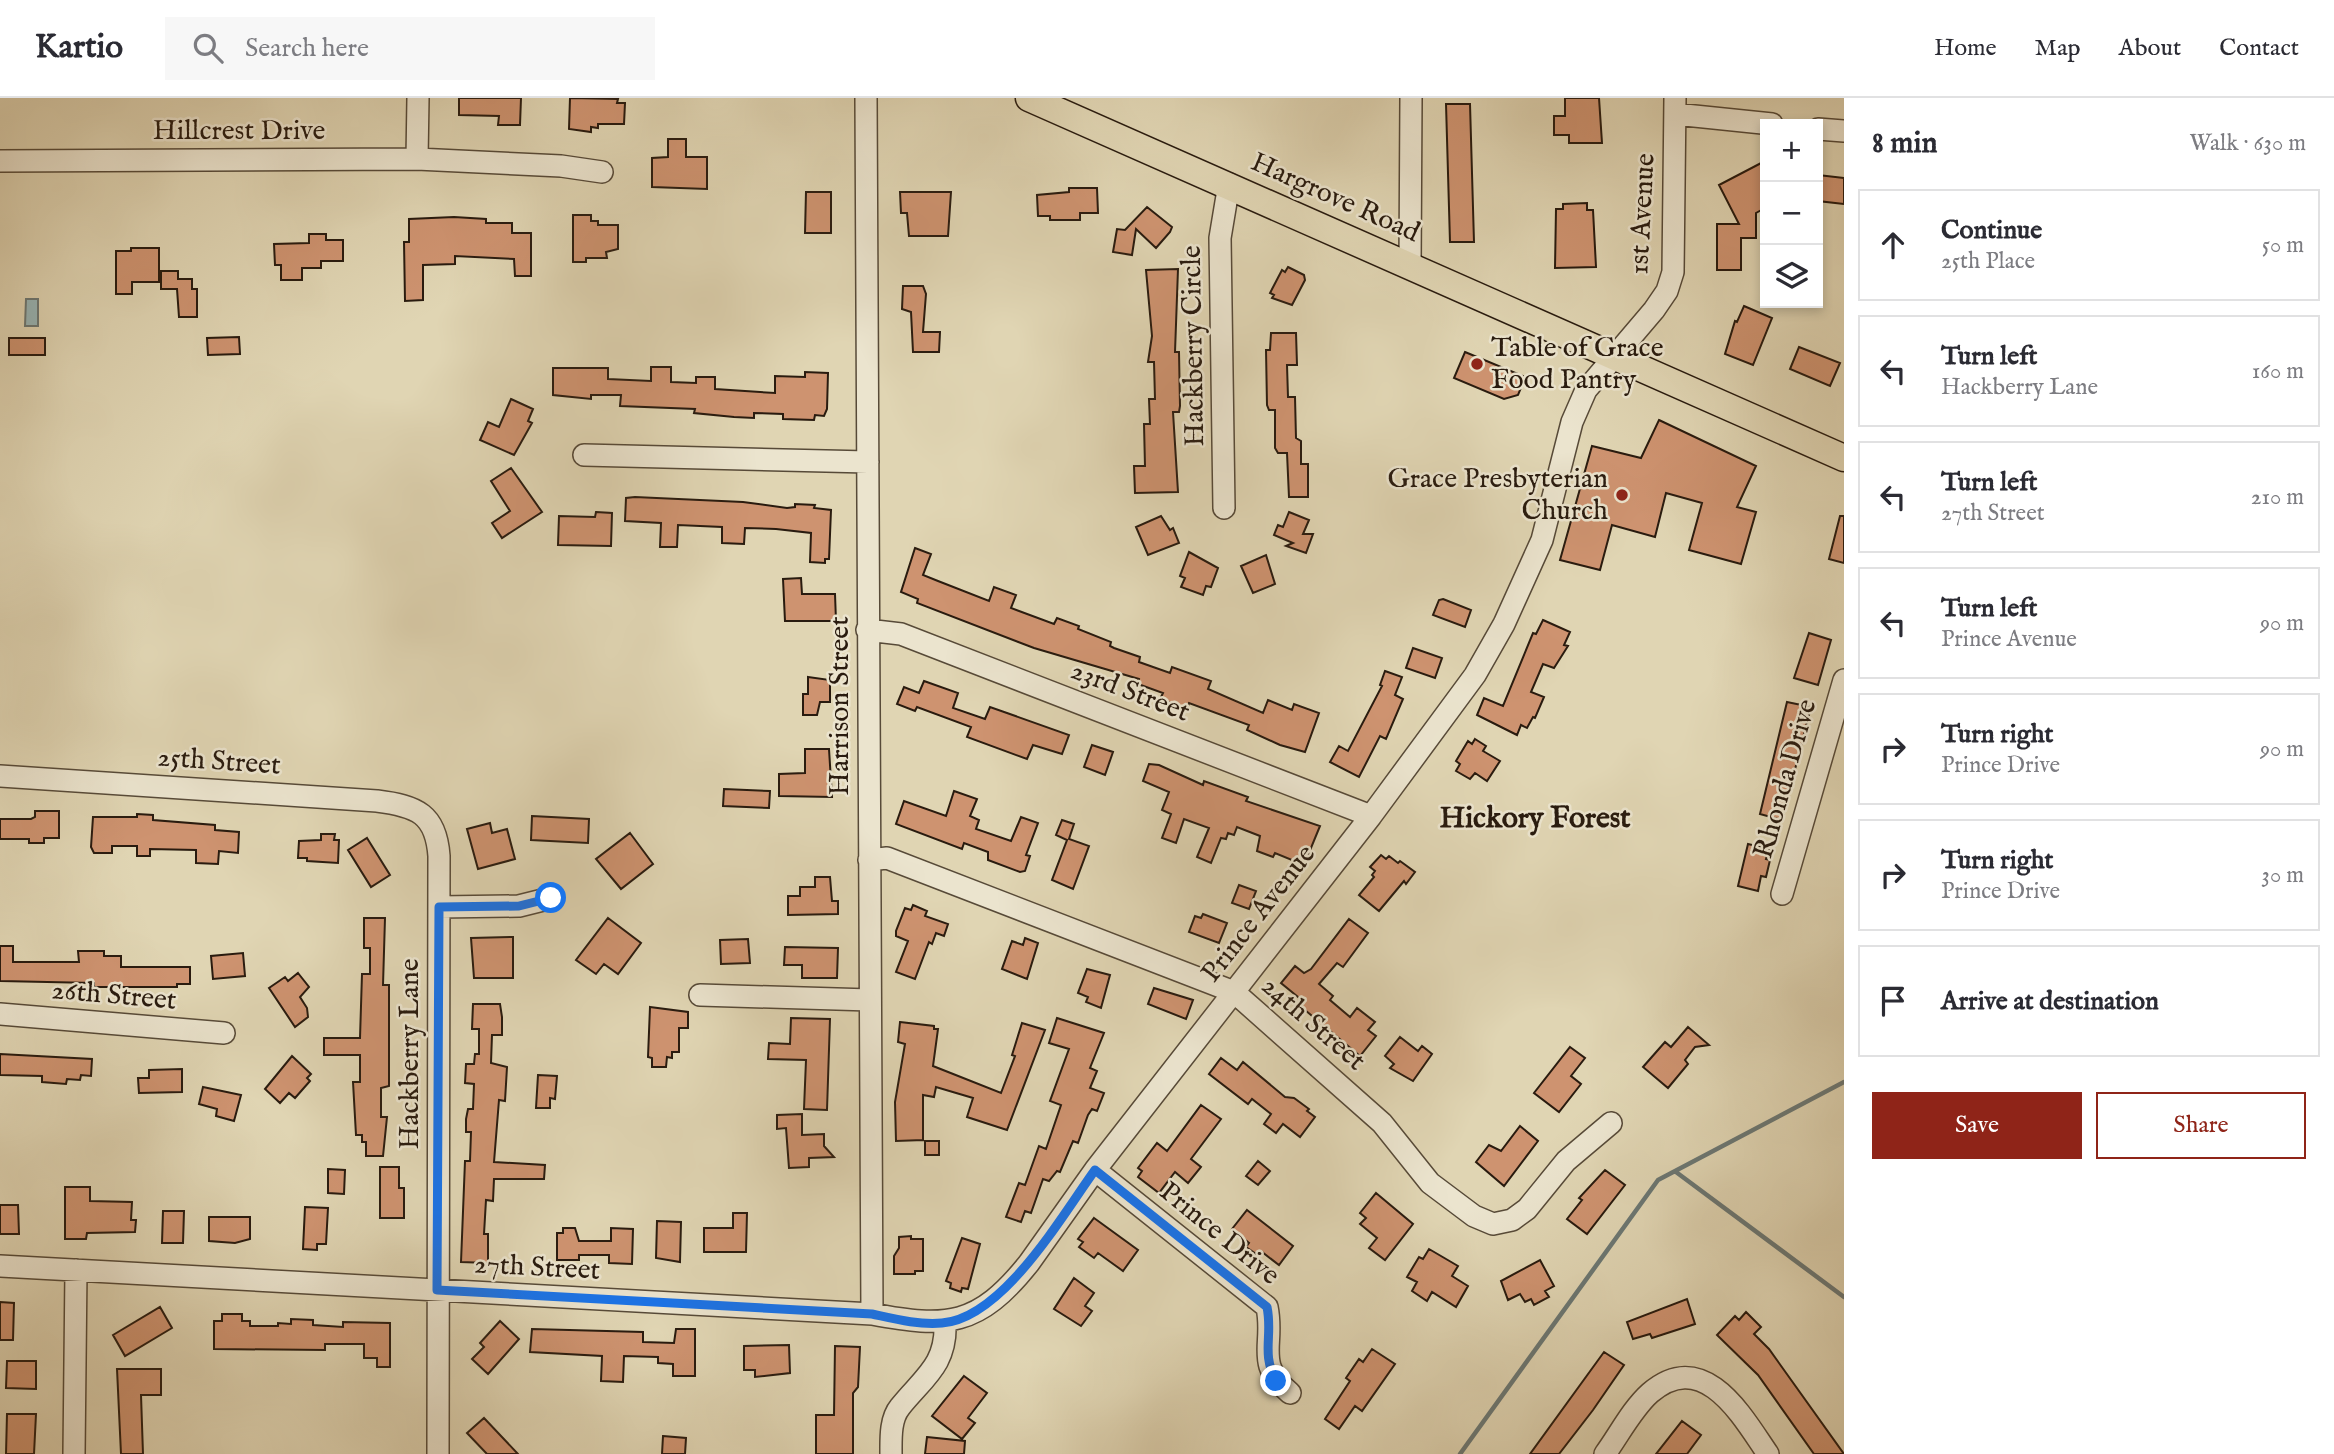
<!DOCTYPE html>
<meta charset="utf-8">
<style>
body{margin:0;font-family:"IM FELL English",serif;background:#f7f7f7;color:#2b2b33}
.controls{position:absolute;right:21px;top:21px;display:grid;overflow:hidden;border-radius:0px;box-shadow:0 4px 10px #0003}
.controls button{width:63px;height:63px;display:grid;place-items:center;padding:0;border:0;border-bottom:2px solid #e1e1e2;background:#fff;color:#2b2b33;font:35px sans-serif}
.stop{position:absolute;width:21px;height:21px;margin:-16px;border:5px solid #1a73e8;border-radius:50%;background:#fff}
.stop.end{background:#1a73e8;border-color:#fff;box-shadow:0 2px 7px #0008}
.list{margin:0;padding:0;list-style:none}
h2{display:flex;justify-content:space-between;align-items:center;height:91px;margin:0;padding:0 28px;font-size:30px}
h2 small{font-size:23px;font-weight:400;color:#7c7c81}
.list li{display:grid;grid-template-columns:46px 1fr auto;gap:21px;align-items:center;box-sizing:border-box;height:112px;margin:0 14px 14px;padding:0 14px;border:2px solid #e1e1e2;border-radius:0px}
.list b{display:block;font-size:26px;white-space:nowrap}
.list p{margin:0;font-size:23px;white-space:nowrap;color:#7c7c81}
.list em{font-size:23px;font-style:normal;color:#7c7c81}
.actions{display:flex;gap:14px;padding:21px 28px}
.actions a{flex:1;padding:16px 0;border:2px solid #8f2418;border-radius:0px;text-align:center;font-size:24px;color:#8f2418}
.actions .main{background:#8f2418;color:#fff}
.icon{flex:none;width:38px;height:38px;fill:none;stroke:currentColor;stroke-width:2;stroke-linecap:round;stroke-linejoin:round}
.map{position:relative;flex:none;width:1844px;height:1356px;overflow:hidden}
header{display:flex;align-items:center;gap:42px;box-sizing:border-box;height:98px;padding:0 35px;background:#fff;border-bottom:2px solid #e1e1e2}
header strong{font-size:33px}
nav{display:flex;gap:38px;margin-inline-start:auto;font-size:24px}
.search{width:490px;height:63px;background:#f7f7f7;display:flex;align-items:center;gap:18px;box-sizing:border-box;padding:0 24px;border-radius:0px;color:#7c7c81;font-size:26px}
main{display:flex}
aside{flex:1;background:#fff}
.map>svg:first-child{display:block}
</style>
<header>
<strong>Kartio</strong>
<div class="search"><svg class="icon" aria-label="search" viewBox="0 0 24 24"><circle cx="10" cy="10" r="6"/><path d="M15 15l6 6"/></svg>Search here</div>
<nav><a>Home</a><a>Map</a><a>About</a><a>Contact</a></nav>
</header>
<main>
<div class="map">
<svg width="1844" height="1356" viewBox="0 0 1844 1356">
<rect width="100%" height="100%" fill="#e0d5b3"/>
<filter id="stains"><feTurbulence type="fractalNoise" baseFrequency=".00286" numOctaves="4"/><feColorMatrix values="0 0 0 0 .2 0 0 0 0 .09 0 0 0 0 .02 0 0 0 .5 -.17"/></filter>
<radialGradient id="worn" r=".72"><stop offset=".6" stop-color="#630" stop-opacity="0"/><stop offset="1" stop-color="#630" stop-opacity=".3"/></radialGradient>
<path fill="#98b6b7" stroke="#6c7874" stroke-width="2" d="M26,201H38V228H25Z"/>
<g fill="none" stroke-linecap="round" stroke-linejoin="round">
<path stroke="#6c7874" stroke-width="4.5" d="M1676,1074L1844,1199
M1460,1356L1658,1082L1844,984"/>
</g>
<path fill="#ce9370" stroke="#291b0f" stroke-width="2" d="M459,0H521L520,27H498L499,18L459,17Z
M570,0L618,1L617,5H625L624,26H598V30L591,29V34L569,31Z
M1565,0H1599L1602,45H1569V37H1554V18H1565Z
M1446,6H1470L1474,144H1450Z
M668,41H686V59H707V91L652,89V60L668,59Z
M1765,63V110L1756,115V140H1741V172H1717V126H1739L1719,87Z
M1818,77L1844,80V106L1818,103Z
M1069,90H1097L1098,115H1080V122H1050V118H1038L1037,97L1069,94Z
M806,94H831V135H805Z
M900,94H951L948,138H909L907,115H901Z
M1587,105V112H1593L1596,169L1555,170L1556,111H1563V106Z
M1147,109L1172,129L1170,134L1156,150L1136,131L1132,157L1113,154L1117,131L1125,132Z
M573,117H591V123H598V127H618V151L606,154L607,160H586V164H573Z
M454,119L486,121V125H512V135H531V178H515L514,161L455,158V166L423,167V202L405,203L404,144H409V121Z
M309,136H326V142H343V163H321V170H302V182H281V167H275L274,146L309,145Z
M131,150H159V184H132V196H116V153H131Z
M1288,169L1304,177L1305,182L1292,207L1272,200L1274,197L1270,195L1282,172L1285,174Z
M1178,171L1175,254H1179L1180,308L1179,314H1173L1178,394L1135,395L1134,368H1145L1144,326H1150L1149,301H1155L1154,264H1148L1152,238L1146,172Z
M161,173H178V181H192V191H197V219H179L177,191H161Z
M903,188H923L926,196L923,234H940L939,254H913L911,214L902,211Z
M1744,208L1772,220L1753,267L1725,256L1735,223L1737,224Z
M1271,235H1296L1297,267H1287L1288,299H1295L1296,340L1301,343V366H1308V399H1289L1287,355H1278L1275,350V312H1269L1267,307L1266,252H1270Z
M239,239L240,256L208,257L207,240Z
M9,240H45V257H9Z
M1799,249L1840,265L1830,288L1790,271Z
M1465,254L1523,278L1525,280L1518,297L1504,301L1454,280Z
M651,269H671V284L696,285V279H715V291L775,295V278L805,279V274L828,275L827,311L824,318L815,317L814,322L783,321V316L754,315V320L734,319L694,315L695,311L620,308L621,297H591V301L553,297V270H608V281L651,283Z
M511,301L533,311L528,323L532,325L514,357L480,342L488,324L499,329Z
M1659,322L1756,368L1737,409L1756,414L1741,466L1689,452L1702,405L1666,395L1655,439L1612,427L1600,472L1560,462L1592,348L1641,360Z
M511,370L542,414L502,440L492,425L510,413L491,383Z
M635,399L743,404L787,410L795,409V406L815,407L814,410L831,412L829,461H825V465L810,464L811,435L776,431L745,430L744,446L722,445V429L678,427L677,449H660L661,425L625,423L626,400Z
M596,414L612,415L611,448L558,447L559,418L595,419Z
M1289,414L1309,422L1303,436H1313L1306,455L1286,448L1293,445L1274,437L1278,427L1283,429Z
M1161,418L1170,432L1173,430L1179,445L1148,457L1136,429Z
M1840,418H1844V465L1829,461Z
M915,450L931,456L923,477L938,483L989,503L994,489L1016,497L1011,510L1054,526L1057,520L1079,528L1078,531L1111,544L1110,548L1114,550L1140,559L1139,564L1170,575L1172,569L1211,583L1208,591L1263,615L1268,602L1292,612L1294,606L1319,615L1305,654L1280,647L1247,632L1249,627L1189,605L1187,611L1160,601L1163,595L1138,586L1139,581L1034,550L917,505L918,501L901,494Z
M1189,454L1218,470L1211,489L1206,488L1203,497L1181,489L1185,480L1180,478Z
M1266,457L1275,486L1253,495L1241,468Z
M801,480L802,496H835L836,523H785L783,481Z
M1443,501L1471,512L1465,529L1433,517L1439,502Z
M1543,522L1570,534L1564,547L1568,548L1554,570L1543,566L1531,594L1544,599L1535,620L1533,619L1527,630L1521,627L1517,637L1477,617L1484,600L1503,608L1533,535L1536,536Z
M1809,535L1831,542L1818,587L1794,580Z
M1413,550L1442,560L1435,580L1406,570Z
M1385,573L1402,579L1395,597L1403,601L1386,641L1380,638L1359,679L1330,664L1339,648L1348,653L1382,588L1380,587Z
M808,579L830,582V604H820L817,617H803V596H808Z
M924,583L958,595L953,610L985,621L990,609L1069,637L1062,656L1033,647L1027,661L967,639L971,629L917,609L915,613L897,606L904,589L919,595Z
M1787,604L1811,609L1782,722L1760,716Z
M1475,641L1486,648L1483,653L1500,663L1487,683L1475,675L1470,681L1456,673L1460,666L1456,663L1468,643L1472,646Z
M1092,647L1113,654L1105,677L1084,669Z
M805,651H829L832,699L779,698V676L805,675Z
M1149,666L1159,667L1203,687L1204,683L1248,699L1246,703L1320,728L1304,767L1275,755L1273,759L1257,753L1260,738L1237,729L1234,737L1228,735L1226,741L1221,740L1211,765L1197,759L1209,730L1184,721L1176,745L1162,740L1171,716L1162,712L1169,694L1143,683Z
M724,691L770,693L769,710L723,708Z
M954,693L977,701L970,718L979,722L976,731L1011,743L1021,719L1038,725L1026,757L1030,758L1025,773L1020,774L988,762V754L964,745L962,751L896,726L904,703L946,718Z
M35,713H59V740H44V745H29V741H0V721H31L35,719Z
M137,716L153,717V722L215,727V732L239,734L238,755L219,753L218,766L196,765V752L150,751V758H137V748H112V755H94L91,749L93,719H137Z
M532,718L589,721L588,745L531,742Z
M1062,722L1074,726L1069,741L1089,748L1073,791L1052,782L1067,742L1056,737Z
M490,725L492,735L507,731L515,761L478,771L467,731Z
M630,735L653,766L621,791L596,761Z
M321,736H335L334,742H339L338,765L307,763V760H298L299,743L321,742Z
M367,740L390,777L371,789L348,752Z
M1748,746L1769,751L1766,761L1770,762L1766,779L1761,778L1758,793L1738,788Z
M1381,757L1386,761L1389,758L1398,765L1400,763L1415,774L1406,786L1404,783L1379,813L1359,797L1374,779L1372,777L1375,773L1370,769Z
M815,779H830L832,803H838V816L788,817V798H800V789H815Z
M1239,787L1256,793L1249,811L1232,805Z
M913,807L927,813L925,818L948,826L944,838L936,835L932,846L929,844L915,881L896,874L908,843L896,838V833L905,810L911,812Z
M1203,816L1227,825L1219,845L1189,834L1195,818L1201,820Z
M364,820H385L383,887H389V988L381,990V1019H387L383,1058H366V1044H362V1037H356L353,984H360V957H324V940H360L362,876H370V850H364Z
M608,820L641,845L618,876L604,866L596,876L576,862Z
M1349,821L1368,835L1343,869L1337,865L1319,886L1333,898L1330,902L1350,919L1357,910L1375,924L1368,932L1376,938L1360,958L1299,907L1303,903L1281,885L1295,868L1304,875L1311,871Z
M513,839V880H474L471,840Z
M1025,840L1038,845L1027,881L1002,871L1012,843L1023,847Z
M748,841L750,865L721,866L720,842Z
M0,848H13V864H79L78,853H104V858H121V869H190V886H177V889H94V885L0,883Z
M785,849L838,850L837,880H802V867H784Z
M243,855L245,878L213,881L211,858Z
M1087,871L1110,877L1101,910L1086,904L1088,899L1078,895Z
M298,875L309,889L300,899L307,910L308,919L295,929L269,890L285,879L288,883Z
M1154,890L1193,902L1186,921L1148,906Z
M473,906H500L502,919V937H492L491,965L507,969L505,1003L499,1002L494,1064L545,1067L544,1081H494L493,1103L486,1102L484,1136H488V1165L461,1164L465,1063H470L471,1034H466V1021L468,1011H473L474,986L465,985L466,966H474L475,956H479V931H472Z
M650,909L688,914V930H679V954H672V960L667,959L666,969H652V960L648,959Z
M791,920L830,921L827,1012L804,1011L806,962L768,961L769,945L790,946Z
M1057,920L1104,935L1090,970L1097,973L1090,990L1104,995L1097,1013L1092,1011L1088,1017L1078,1045L1073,1043L1060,1074L1057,1073L1049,1083L1043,1081L1031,1115L1025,1113L1021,1124L1006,1119L1019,1085L1025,1087L1039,1048L1046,1051L1061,1007L1050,1003L1069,951L1049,945Z
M900,924L934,928V931H938L933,968L1001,995L1015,958L1012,957L1022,925L1045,932L1007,1032L967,1019L973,1000L936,989L934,999L923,997V1042L896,1043L895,1004L905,946L898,944Z
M1688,929L1709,947L1695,949L1685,962L1688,966L1668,990L1643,969L1665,944L1671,949Z
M1400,939L1418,953L1422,948L1432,956L1413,983L1390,970L1394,966L1385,958Z
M1570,949L1585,960L1571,978L1581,986L1559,1014L1534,995Z
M0,956L92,961L91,978L81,977L80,982L67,981L66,986L42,984V978L0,977Z
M292,958L311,976L307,980L310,983L295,1000L289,995L280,1005L265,991Z
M1221,960L1237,972L1243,964L1285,999L1294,1000L1309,1011L1307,1013L1315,1019L1300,1039L1283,1026L1276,1035L1264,1026L1271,1016L1252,1001L1248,1006L1209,976Z
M182,971V994L139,995L138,980H149V972Z
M538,977L557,978L555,1001L550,1000V1010H536Z
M203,989L241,997L234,1023L216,1018L217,1011L199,1006Z
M1201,1007L1221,1021L1191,1061L1201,1069L1188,1085L1175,1074L1159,1095L1138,1079L1142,1073L1138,1070L1157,1045L1167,1053Z
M802,1016V1037L824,1036V1048L834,1059L809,1060V1069L789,1070L786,1030L777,1031V1017Z
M1520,1028L1538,1043L1504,1088L1476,1064L1489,1047L1501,1053Z
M925,1043H939V1057H925Z
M1258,1063L1270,1073L1258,1087L1246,1078Z
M380,1069H399V1090H404V1120H380Z
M328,1071L345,1072L344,1096L328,1095Z
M1605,1072L1625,1087L1587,1136L1567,1121L1582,1102L1579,1100Z
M65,1089H90V1103L132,1104L131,1122H136L135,1134L87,1135L86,1141H65Z
M1376,1095L1413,1126L1385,1162L1369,1150L1377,1140L1360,1126L1366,1120L1360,1115Z
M0,1107H18L19,1136H0Z
M305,1109L328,1110L326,1146H317V1152L303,1151Z
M1247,1112L1293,1148L1279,1167L1262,1154L1259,1158L1246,1149L1249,1145L1232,1131Z
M163,1113H184L183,1145H162Z
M733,1115H747L746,1154H704V1130H733Z
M209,1119H250V1141L235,1145L209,1143Z
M1094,1120L1138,1152L1123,1173L1098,1155L1094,1160L1079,1149L1083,1144L1078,1141Z
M657,1123L681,1124L680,1164L656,1160Z
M563,1130H575L579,1143H611V1130L633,1131L632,1166L609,1165V1157H579V1162H557V1135H563Z
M911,1138V1141H923V1173H915V1176H894V1158L899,1150V1139Z
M962,1140L980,1146L968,1191L962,1190L961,1194L950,1190L951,1185L946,1183Z
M1429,1151L1458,1168L1452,1178L1468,1188L1456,1209L1432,1194L1427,1203L1412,1193L1417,1184L1407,1179L1419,1159L1423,1161Z
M1540,1162L1554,1188L1545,1193L1549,1199L1534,1207L1531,1201L1525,1204L1520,1196L1508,1202L1501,1183Z
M1074,1180L1094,1195L1085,1208L1092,1213L1081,1228L1054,1211Z
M1687,1201L1695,1226L1652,1240L1650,1236L1633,1241L1627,1224Z
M0,1204L14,1205L13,1242H0Z
M160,1209L172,1230L125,1258L113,1237Z
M1746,1214L1761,1229L1754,1236L1769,1251L1844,1356H1814L1758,1277L1717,1237L1735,1218L1739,1222Z
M222,1216H242V1223H250V1228H278V1225L291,1226V1221L313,1222V1227L343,1229V1224L390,1225V1269H377V1260H364V1246H325V1252L214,1251V1223H222Z
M500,1223L519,1241L488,1276L472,1261L484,1249L480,1245Z
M532,1231L643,1234V1244L674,1245L676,1231H695V1278H673V1266L658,1265V1259L624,1258L623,1284L601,1283L602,1258L530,1254Z
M789,1247L790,1275L755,1279V1272H744V1248Z
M835,1248L860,1249L858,1289L853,1295V1356H816V1317H834Z
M1372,1251L1395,1266L1362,1313L1355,1308L1339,1331L1325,1321L1350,1283L1346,1280L1359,1261L1363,1264Z
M1604,1254L1624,1267L1593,1312L1559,1356H1530Z
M7,1263H36V1291L6,1290Z
M117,1271H161V1297H141L143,1356H121Z
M964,1278L987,1295L968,1320L975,1325L962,1341L932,1318Z
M7,1316H36L34,1356H6Z
M484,1320L518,1356H487L467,1335Z
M1682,1323L1701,1337L1687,1356H1656Z
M663,1338L686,1340L685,1356H662Z
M927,1339L965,1343L964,1356H925Z"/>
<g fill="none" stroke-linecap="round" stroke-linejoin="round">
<g stroke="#574a38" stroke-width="24">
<path id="minor" d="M866,0L872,1216
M1675,16L1772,26
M1818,31L1844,33
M417,61L418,0
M0,63L417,61L561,68L602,74
M1410,168L1411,0
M584,357L868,364
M1224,410L1220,140L1229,86
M867,532L901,536L1371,718
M0,678L377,703C417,708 436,716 439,758L438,1356
M869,762L887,760L1234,894L1382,1025L1430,1085L1474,1118L1493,1126L1512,1122L1527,1111L1566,1063L1611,1025
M1782,796L1844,582
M439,809L519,808L551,800
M700,897L870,902
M0,916L224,935
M1095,1072L1267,1209C1275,1247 1254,1265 1290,1295
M0,1168L872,1216C947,1230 978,1229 1029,1165L1095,1072L1371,718L1475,577L1504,526L1542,442L1572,324L1586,292L1654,212L1667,193L1673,174L1675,0
M74,1356L76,1172
M891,1356C891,1341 890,1321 900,1309C923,1280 947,1267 945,1225
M1605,1356C1619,1337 1632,1311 1650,1295C1704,1249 1742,1318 1768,1356"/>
</g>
<g stroke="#291b0f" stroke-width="29">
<path id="major" d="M1029,0L1844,360"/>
</g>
<use href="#minor" stroke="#ebe4ce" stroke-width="21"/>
<use href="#major" stroke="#e0d5b3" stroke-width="26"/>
</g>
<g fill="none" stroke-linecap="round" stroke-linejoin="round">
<path stroke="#1a73e8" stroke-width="9" d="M551,800L519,808L439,809L437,1192L872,1216C895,1221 918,1227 942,1225C1003,1220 1061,1119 1095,1072L1267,1209C1273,1238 1261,1255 1276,1283"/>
</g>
<g fill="#8f2418" stroke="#ebe4ce" stroke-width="2.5">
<circle cx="1477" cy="266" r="7"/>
<circle cx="1622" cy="397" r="7"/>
</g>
<g text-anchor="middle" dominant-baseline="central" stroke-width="5" stroke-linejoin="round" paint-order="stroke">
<g font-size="28" fill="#291b0f" stroke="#ebe4ce">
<text x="239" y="33">Hillcrest Drive</text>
<text transform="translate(1335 100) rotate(24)">Hargrove Road</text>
<text transform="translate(1643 116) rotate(-87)">1st Avenue</text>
<text transform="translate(1194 248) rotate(-91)">Hackberry Circle</text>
<text transform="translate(1130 594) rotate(21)">23rd Street</text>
<text transform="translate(840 608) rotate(-90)">Harrison Street</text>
<text transform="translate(219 664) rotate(4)">25th Street</text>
<text transform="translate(1786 681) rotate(-74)">Rhonda Drive</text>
<text transform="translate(1259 816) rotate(-52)">Prince Avenue</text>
<text transform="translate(114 898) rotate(5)">26th Street</text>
<text transform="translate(1313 926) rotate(41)">24th Street</text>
<text transform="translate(410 956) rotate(-90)">Hackberry Lane</text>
<text transform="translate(1219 1136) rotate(39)">Prince Drive</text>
<text transform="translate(537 1170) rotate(3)">27th Street</text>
</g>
<g font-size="28" fill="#291b0f" stroke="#ebe4ce" text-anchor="start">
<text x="1491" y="250">Table of Grace<tspan x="1491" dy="32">Food Pantry</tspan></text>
<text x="1608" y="381" text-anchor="end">Grace Presbyterian<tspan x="1608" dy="32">Church</tspan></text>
</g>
<g font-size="30" font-weight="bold" fill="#291b0f" stroke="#ebe4ce">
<text x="1535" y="721">Hickory Forest</text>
</g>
</g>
<rect width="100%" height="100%" filter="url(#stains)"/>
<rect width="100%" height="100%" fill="url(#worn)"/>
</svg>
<div class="controls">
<button>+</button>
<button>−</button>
<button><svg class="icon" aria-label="layers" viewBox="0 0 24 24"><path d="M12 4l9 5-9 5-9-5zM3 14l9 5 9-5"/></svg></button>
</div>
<div class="stop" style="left:551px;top:800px"></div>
<div class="stop end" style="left:1276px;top:1283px"></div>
</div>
<aside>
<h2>8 min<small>Walk · 630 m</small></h2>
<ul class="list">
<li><svg class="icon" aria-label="ahead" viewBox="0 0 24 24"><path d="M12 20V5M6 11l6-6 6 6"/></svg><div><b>Continue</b><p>25th Place</p></div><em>50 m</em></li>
<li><svg class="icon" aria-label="left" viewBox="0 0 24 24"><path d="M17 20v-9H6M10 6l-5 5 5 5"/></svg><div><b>Turn left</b><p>Hackberry Lane</p></div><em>160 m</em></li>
<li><svg class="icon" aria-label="left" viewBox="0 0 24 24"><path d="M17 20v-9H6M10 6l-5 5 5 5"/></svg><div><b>Turn left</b><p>27th Street</p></div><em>210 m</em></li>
<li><svg class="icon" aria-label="left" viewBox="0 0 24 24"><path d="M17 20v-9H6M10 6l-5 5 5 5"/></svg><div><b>Turn left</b><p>Prince Avenue</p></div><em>90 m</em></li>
<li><svg class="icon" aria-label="right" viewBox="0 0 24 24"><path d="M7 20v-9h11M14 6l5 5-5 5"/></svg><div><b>Turn right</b><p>Prince Drive</p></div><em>90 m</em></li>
<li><svg class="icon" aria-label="right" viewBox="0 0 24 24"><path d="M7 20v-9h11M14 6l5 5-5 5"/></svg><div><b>Turn right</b><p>Prince Drive</p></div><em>30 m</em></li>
<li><svg class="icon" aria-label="arrive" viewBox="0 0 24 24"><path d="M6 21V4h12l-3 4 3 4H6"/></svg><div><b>Arrive at destination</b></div></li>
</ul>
<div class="actions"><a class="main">Save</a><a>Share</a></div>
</aside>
</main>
